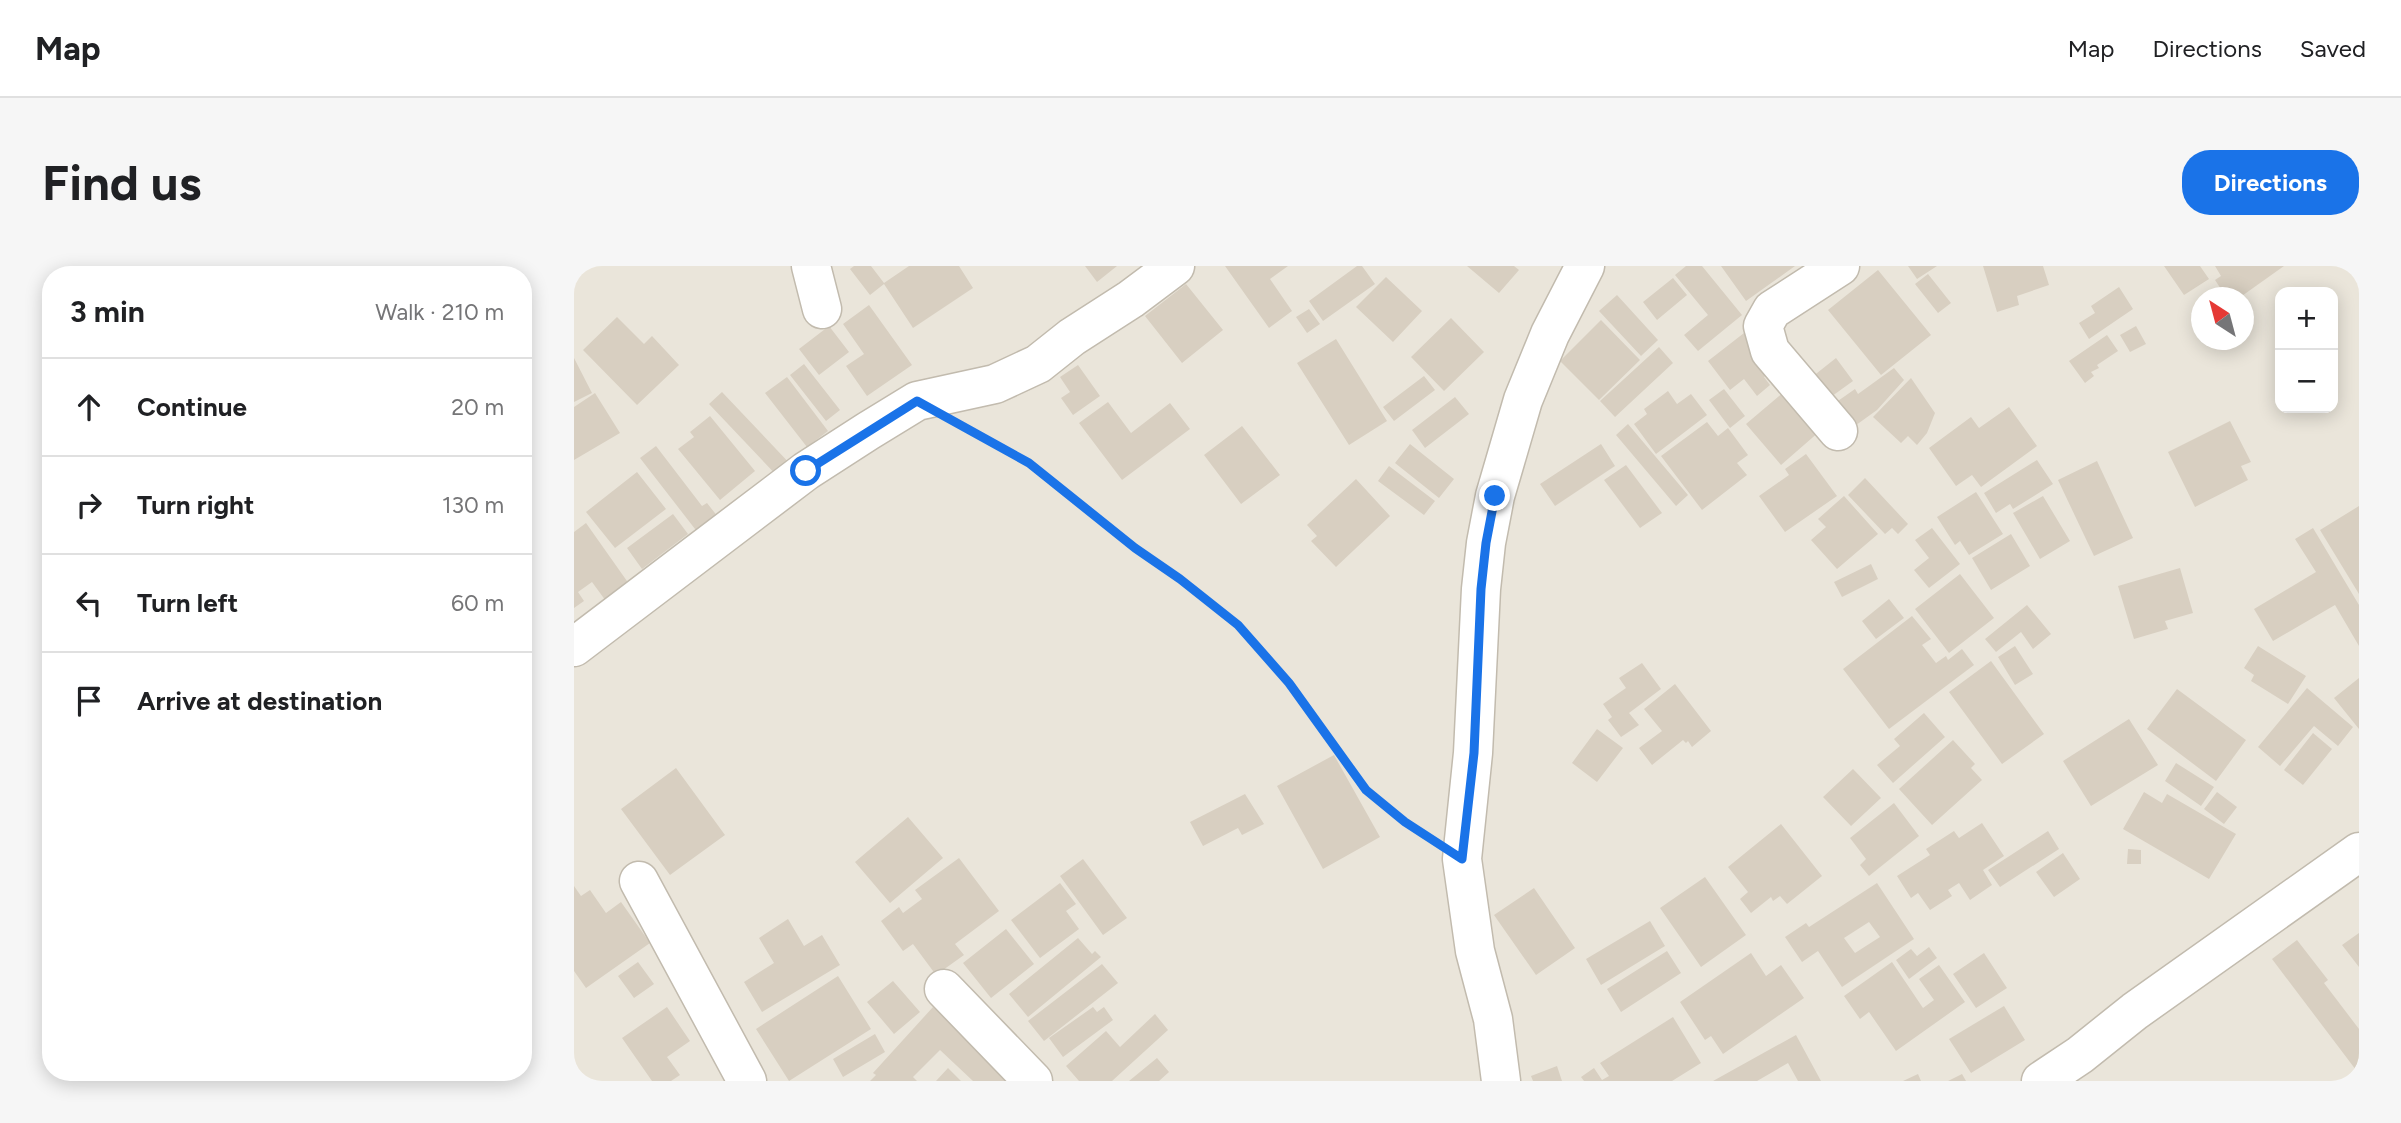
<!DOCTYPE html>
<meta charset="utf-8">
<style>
body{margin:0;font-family:Figtree,sans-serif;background:#f6f6f6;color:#202124}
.controls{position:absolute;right:21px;top:21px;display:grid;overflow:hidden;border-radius:14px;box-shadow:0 4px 18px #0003}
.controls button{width:63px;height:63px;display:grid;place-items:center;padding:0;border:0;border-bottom:2px solid #e0e0e0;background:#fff;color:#202124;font:35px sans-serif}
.compass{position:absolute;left:1617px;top:21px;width:63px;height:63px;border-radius:50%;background:#fff;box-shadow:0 4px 18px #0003;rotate:324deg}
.stop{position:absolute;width:21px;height:21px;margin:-16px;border:5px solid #1a73e8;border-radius:50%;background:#fff}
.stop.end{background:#1a73e8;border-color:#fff;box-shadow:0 2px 7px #0008}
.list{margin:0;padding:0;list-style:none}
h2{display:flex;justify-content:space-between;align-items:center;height:91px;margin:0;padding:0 28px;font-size:30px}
h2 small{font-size:23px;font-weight:400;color:#757577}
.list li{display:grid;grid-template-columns:46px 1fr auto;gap:21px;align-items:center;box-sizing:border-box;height:98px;padding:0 28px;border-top:2px solid #e0e0e0}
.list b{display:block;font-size:26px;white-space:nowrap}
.list em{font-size:23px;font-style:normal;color:#757577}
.icon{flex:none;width:38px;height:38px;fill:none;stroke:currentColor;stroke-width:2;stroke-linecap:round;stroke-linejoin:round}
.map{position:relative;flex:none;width:1785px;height:815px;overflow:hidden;border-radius:28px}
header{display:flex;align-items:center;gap:42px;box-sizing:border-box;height:98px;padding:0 35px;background:#fff;border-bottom:2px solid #e0e0e0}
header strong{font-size:33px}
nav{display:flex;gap:38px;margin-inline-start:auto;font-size:24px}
.intro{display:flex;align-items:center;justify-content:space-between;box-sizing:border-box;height:168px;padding:0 42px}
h1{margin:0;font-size:49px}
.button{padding:18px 32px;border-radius:28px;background:#1a73e8;color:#fff;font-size:24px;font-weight:700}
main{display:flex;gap:42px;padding:0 42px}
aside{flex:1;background:#fff;border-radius:28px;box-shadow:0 4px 18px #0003}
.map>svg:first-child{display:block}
</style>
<header>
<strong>Map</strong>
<nav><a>Map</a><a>Directions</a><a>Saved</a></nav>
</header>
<div class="intro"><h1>Find us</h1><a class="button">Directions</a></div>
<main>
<aside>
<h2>3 min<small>Walk · 210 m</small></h2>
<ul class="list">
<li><svg class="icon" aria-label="ahead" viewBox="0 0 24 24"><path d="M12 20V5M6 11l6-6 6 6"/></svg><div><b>Continue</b></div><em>20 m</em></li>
<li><svg class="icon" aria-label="right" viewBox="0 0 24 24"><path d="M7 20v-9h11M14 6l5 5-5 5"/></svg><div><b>Turn right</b></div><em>130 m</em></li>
<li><svg class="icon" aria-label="left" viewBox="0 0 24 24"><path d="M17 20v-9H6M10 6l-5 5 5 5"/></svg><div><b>Turn left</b></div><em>60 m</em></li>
<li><svg class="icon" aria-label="arrive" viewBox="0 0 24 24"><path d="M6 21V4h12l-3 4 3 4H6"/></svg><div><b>Arrive at destination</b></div></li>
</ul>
</aside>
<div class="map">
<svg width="1785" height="815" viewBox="0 0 1785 815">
<rect width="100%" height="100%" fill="#f6f3ec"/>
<path fill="#eae5da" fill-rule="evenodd" d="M0,0H1785V815H0ZM1706,26H1759V142H1706ZM1628,32H1670V74H1628Z"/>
<path fill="#d8cfc1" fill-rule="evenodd" d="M280,0H297L310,17L335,0H385L399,22L339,62L310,18L296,29L276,3Z
M511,0H543L523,16Z
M651,0H714L696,13L718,45L695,62Z
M783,0H788L801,18L749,55L735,35Z
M893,0H940L945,4L925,27Z
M1112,0H1128L1168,49L1124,85L1110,69L1134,49L1101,9Z
M1147,0H1221L1172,35Z
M1334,0H1363L1343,13Z
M1409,0H1469L1475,19L1443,30L1445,39L1423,46Z
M1590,0H1626L1635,13L1610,29Z
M1641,0H1710L1665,32H1653L1641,14L1647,10Z
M1304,4L1357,69L1307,109L1254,44Z
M1354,8L1377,37L1364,47L1341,18Z
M812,11L848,45L819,76L782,41Z
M1099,12L1113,29L1083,54L1069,36Z
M612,18L649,64L608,97L571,50Z
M1545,21L1559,43L1515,73L1505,57L1521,47L1517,40Z
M1043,29L1084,74L1067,90L1025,45Z
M295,39L338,99L293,130L272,100L290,88L269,58Z
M735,43L746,58L733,67L722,51Z
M43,51L70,78L78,70L105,99L63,139L9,84Z
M877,52L910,86L870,125L837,91Z
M1027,54L1066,94L1025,134L986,95Z
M255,60L275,86L245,109L225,83Z
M1562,60L1572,78L1556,86L1546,69Z
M1170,67L1199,103L1190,111L1196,119L1183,130L1170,113L1156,124L1134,95Z
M1533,69L1544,85L1523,99L1525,102L1517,106L1520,110L1511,117L1495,95Z
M762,73L813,155L775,179L723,97Z
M1085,81L1099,97L1041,151L1026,135Z
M0,92L18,127L0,136Z
M1262,92L1279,115L1254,133L1238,111Z
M230,98L266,144L252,155L216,109Z
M504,99L526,130L499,149L487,132L496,126L486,111Z
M1320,102L1330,114L1303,144L1278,162L1261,137L1281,123L1284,128Z
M850,110L861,124L820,155L809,141Z
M213,111L254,165L233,181L191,127Z
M1337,112L1361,147L1353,167L1343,179L1334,170L1327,177L1299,151Z
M1150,123L1171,150L1156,162L1135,134Z
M1094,125L1103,138L1117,128L1133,149L1082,188L1060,158L1073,148L1070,143Z
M1211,125L1246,165L1207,199L1172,158Z
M148,126L220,202L207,214L135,138Z
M21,127L46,167L0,194V141Z
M881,131L895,148L851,182L838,164Z
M534,136L557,167L596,137L616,163L548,214L505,157Z
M1435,141L1463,180L1407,221L1398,209L1382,220L1355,182L1397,151L1405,162Z
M136,150L181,205L146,234L104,183L120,171L116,166Z
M1656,155L1677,196L1667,200L1674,214L1621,241L1594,186Z
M1133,156L1144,170L1154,162L1174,189L1163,197L1173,209L1128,244L1087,190Z
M1054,158L1114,229L1102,240L1042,169Z
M668,160L706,209L667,238L630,189Z
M836,178L880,213L865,232L821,197Z
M1027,178L1041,200L981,240L966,218Z
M82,180L128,240L133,237L148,256L128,272L66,192Z
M1232,188L1263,230L1211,266L1185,230L1215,209L1211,203Z
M1463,194L1479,218L1439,243L1436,238L1422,247L1410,227Z
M1523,195L1559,272L1520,290L1484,214Z
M1052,199L1088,247L1066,262L1030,214Z
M815,200L861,235L850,249L804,215Z
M63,206L92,243L41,282L12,246Z
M1291,212L1334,258L1324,268L1318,262L1311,268L1274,229Z
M782,213L816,250L762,301L737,275L743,270L733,259Z
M1402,226L1429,268L1395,289L1386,275L1381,279L1363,251Z
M1270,230L1304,268L1263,303L1237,274L1252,261L1244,253Z
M1469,230L1496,275L1466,293L1439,247Z
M1785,240V328L1746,264Z
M99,248L114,268L68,303L53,282Z
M12,257L60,325L37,342L18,316L4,326L10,335L0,342V266Z
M1358,262L1386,298L1355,322L1340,304L1355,292L1341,274Z
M1739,262L1785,339V380L1761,339L1699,375L1680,343L1742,306L1721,273Z
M1437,268L1456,300L1417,324L1398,292Z
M1297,298L1304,313L1268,331L1260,316Z
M1606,302L1619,347L1591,355L1594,363L1560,373L1544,320Z
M1386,308L1420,352L1375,387L1341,343Z
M1315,333L1330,352L1302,373L1288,355Z
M1453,339L1477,368L1459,383L1447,366L1422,386L1411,373Z
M1338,350L1357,373L1348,379L1362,397L1372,390L1374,394L1388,383L1400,399L1315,463L1269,403Z
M1441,380L1459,408L1441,419L1424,391Z
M1684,380L1732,410L1714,438L1677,415L1680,409L1670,402Z
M1417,395L1470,468L1428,498L1375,426Z
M1068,397L1087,423L1055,447L1065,459L1047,471L1034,454L1038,451L1029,438L1052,422L1045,412Z
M1785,412V463L1760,432Z
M1101,418L1137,465L1118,481L1114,475L1112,477L1109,474L1078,499L1065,482L1088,465L1070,443Z
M1733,422L1779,461L1764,480L1740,460L1706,500L1684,481Z
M1603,423L1672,474L1642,515L1573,463Z
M1350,447L1371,471L1319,517L1303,499L1326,480L1320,473Z
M1555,453L1584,499L1517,540L1489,495Z
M1023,463L1049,482L1023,516L998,497Z
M1739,467L1758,483L1729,519L1710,504Z
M1379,474L1401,498L1397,502L1408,514L1358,559L1325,523Z
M760,489L806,571L749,603L703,520Z
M1602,497L1640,521L1627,540L1591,515Z
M102,502L151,569L96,609L47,543Z
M1279,503L1307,532L1277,560L1249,531Z
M1570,526L1588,537L1593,528L1662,568L1635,613L1549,563Z
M1643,526L1663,541L1650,558L1630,543Z
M671,528L690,558L668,569L664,562L629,580L616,556Z
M1320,537L1345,570L1295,610L1286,599L1292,593L1276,572Z
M334,551L369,592L316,637L281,596Z
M1408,557L1430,590L1409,604L1418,619L1396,634L1385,617L1374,624L1378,630L1356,644L1344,627L1337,632L1323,610L1356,589L1352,583L1380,565L1385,572Z
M1207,558L1248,610L1213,638L1206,630L1199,635L1197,631L1177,647L1166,633L1174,626L1154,601Z
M1474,565L1485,583L1426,621L1414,604Z
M1554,583L1567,584V598H1553Z
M1489,587L1506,613L1480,631L1462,606Z
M385,592L425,645L381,678L390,689L362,709L339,678L329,685L307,655L325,641L329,647L348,633L341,624Z
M509,593L553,652L529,669L486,610Z
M1131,611L1172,669L1127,701L1086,642Z
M486,617L502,638L492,645L505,663L466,692L437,654Z
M1303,617L1340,673L1268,721L1244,685L1228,696L1211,671L1232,657L1235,661ZM1295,656L1306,671L1281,687L1270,672Z
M0,620L7,630L16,624L32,647L47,636L76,677L12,722L0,705Z
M960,622L1001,682L962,709L920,649Z
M214,653L230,680L248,669L266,699L188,746L170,716L200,697L185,672Z
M1076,655L1091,680L1027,719L1012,693Z
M432,663L460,698L417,732L389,697Z
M1785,667V701L1768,679Z
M504,672L518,688L521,685L527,691L454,751L435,728Z
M1723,674L1754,714L1750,717L1785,763V808L1698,693Z
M1355,681L1363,692L1335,713L1322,694L1337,683L1343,690Z
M1093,685L1107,707L1047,746L1033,723Z
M1177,687L1192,710L1207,699L1230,732L1149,788L1137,770L1131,774L1106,736Z
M1410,687L1433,722L1402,742L1379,708Z
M64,696L80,718L60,732L44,710Z
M1318,696L1349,742L1360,734L1345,713L1365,699L1391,736L1322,785L1295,746L1286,753L1270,730Z
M528,698L544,717L470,775L454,755Z
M264,710L297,763L215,815L182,763Z
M319,715L346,746L320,768L293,736Z
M1430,740L1451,774L1397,807L1375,773Z
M93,741L116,775L93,791L106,809L97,815H78L48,772Z
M359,741L442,815H399L366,784L339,811L343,815H296L302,809L299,807Z
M519,741L523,746L530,741L539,754L489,791L475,772Z
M581,748L594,764L538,815H505L492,800L532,765L546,781Z
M1099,751L1127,797L1098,815H1010L1007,811L1020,802L1028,814L1035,810L1026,797Z
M301,768L311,786L269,811L259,793Z
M1222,769L1247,815H1224L1214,797L1183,815H1139Z
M583,792L595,806L585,815H555Z
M983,800L988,815H959L957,810Z
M374,802L387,815H362Z
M1344,808L1347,815H1329Z
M1388,808L1392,815H1374Z"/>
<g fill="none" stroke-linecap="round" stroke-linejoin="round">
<g stroke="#c2bbae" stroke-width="41">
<path id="minor" d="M237,0L248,43
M1264,165L1196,85L1189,60L1198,44L1266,0
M0,381L232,205L294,165L343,135L421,118L464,98L498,71L557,33L601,0
M65,615L173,815
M370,723L459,815
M927,815L919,753L901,685L888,593L899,487L907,323L912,277L921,230L949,134L976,68L1011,0
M1467,815L1506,789L1561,745L1785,586"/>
</g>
<path stroke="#c4b79f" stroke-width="4.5" stroke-dasharray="3.5 3.5" stroke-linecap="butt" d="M395,163L455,197L561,282L606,313L664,359L685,380L715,417L792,524L831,556L852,570"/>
<use href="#minor" stroke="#fff" stroke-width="38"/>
</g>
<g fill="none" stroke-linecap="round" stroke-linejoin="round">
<path stroke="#1a73e8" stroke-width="9" d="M232,205L343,135L455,197L561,282L606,313L664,359L715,417L792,524L831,556L888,593L900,487L907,323L912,277L921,230"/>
</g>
</svg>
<div class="controls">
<button>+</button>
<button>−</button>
</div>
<svg class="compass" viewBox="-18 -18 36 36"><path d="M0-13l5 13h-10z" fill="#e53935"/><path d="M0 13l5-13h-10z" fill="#757577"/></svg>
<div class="stop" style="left:232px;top:205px"></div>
<div class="stop end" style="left:921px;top:230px"></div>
</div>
</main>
